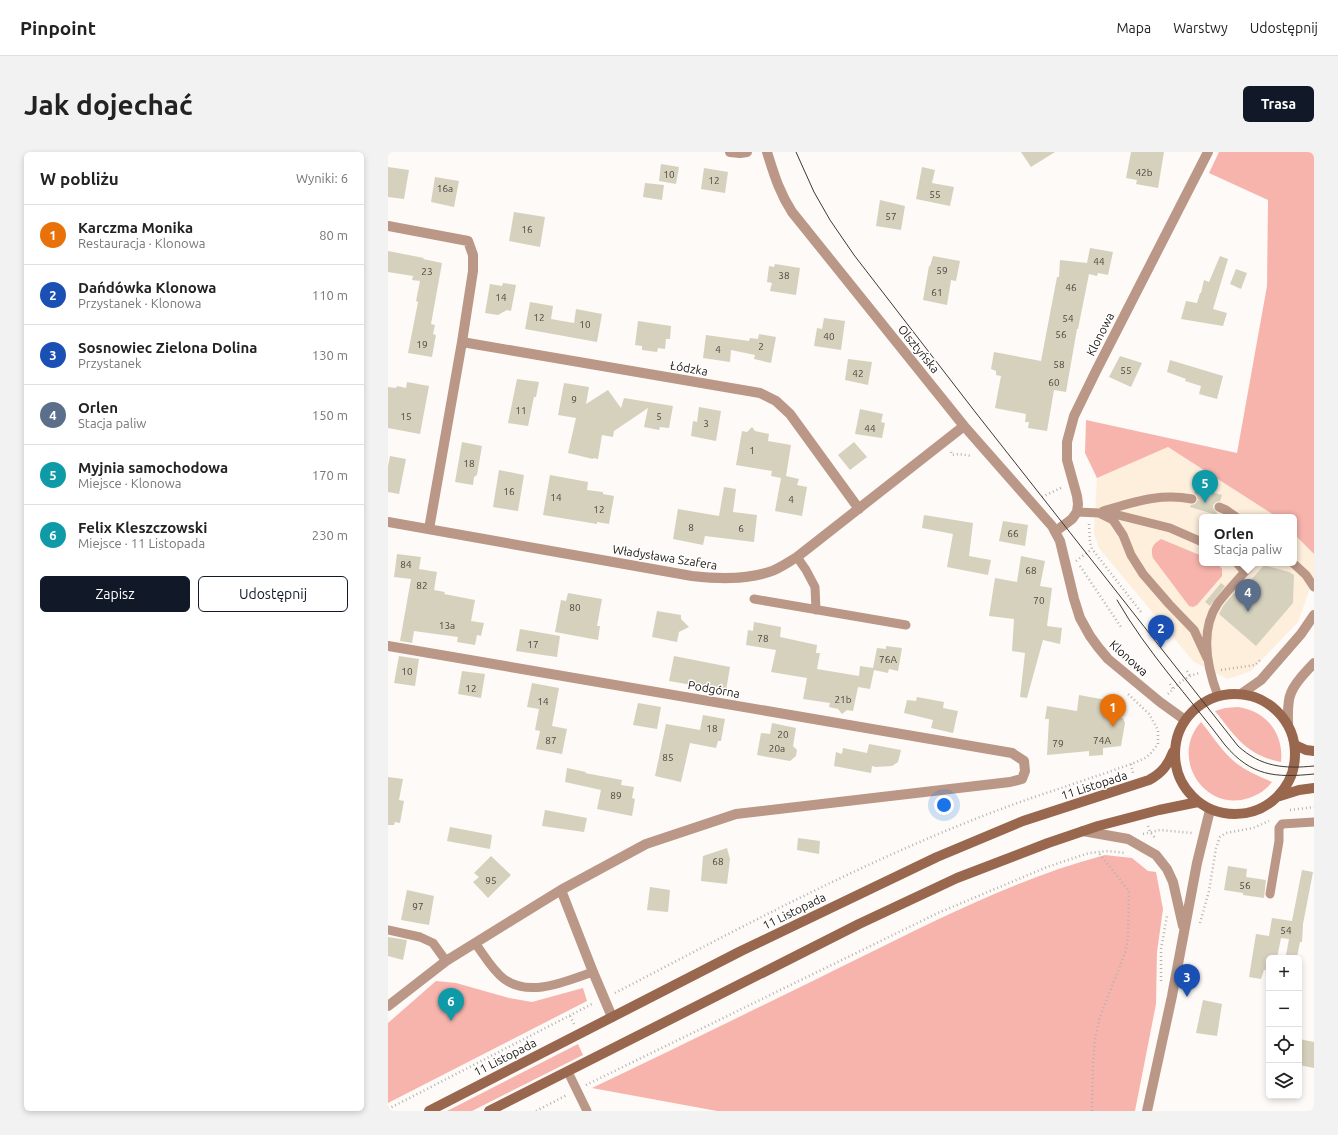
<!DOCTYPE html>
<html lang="pl">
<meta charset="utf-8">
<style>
body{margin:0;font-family:Ubuntu,sans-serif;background:#f2f2f2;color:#222}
.controls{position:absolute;right:12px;bottom:12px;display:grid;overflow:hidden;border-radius:6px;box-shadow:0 2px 6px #0003}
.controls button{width:36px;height:36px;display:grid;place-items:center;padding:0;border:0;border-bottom:1px solid #e0e0e0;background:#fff;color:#222;font:20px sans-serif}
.you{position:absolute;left:556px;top:653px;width:14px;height:14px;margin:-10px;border:3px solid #fff;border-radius:50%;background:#1a73e8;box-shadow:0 0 0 6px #1a73e833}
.badge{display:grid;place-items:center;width:26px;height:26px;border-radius:50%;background:#111827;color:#fff;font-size:13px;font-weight:700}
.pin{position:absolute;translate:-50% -33px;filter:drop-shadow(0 1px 2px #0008)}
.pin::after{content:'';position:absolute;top:21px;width:14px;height:12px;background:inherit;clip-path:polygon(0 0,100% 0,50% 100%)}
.popup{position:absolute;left:811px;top:362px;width:98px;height:52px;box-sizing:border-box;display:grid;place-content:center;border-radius:6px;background:#fff;filter:drop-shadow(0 1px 3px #0005);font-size:13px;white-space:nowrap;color:#767676}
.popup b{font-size:15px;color:#222}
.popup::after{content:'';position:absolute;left:50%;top:100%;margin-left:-8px;border:8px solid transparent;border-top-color:#fff}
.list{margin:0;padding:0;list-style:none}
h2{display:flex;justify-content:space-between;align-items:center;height:52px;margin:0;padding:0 16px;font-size:17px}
h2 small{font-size:13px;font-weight:400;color:#767676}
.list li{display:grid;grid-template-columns:26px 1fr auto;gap:12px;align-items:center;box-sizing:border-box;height:60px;padding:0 16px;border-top:1px solid #e0e0e0}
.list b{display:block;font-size:15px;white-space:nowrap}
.list p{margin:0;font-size:13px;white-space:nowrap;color:#767676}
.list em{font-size:13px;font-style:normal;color:#767676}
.actions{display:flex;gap:8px;padding:12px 16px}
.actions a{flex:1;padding:9px 0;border:1px solid #111827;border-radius:6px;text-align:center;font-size:14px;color:#111827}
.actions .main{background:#111827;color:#fff}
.icon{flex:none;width:22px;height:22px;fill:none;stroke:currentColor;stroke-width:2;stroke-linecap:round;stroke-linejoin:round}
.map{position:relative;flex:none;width:926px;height:959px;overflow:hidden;border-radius:6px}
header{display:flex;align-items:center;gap:24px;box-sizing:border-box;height:56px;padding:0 20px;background:#fff;border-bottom:1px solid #e0e0e0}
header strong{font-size:19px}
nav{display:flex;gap:22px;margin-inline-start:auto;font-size:14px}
.intro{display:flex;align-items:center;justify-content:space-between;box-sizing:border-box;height:96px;padding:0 24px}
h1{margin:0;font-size:28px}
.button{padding:10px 18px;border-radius:6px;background:#111827;color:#fff;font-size:14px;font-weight:700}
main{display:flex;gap:24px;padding:0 24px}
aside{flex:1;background:#fff;border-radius:6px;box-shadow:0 2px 6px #0003}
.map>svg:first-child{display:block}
</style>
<header>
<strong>Pinpoint</strong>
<nav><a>Mapa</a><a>Warstwy</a><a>Udostępnij</a></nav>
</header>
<div class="intro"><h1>Jak dojechać</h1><a class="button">Trasa</a></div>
<main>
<aside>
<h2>W pobliżu<small>Wyniki: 6</small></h2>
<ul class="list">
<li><span class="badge" style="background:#e8710a">1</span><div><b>Karczma Monika</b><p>Restauracja · Klonowa</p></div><em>80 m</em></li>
<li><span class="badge" style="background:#1a4fb4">2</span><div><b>Dańdówka Klonowa</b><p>Przystanek · Klonowa</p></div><em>110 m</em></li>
<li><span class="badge" style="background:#1a4fb4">3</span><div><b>Sosnowiec Zielona Dolina</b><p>Przystanek</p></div><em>130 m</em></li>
<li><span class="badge" style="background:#5c6f8a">4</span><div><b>Orlen</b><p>Stacja paliw</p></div><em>150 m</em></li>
<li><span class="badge" style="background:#0f9aa8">5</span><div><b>Myjnia samochodowa</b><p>Miejsce · Klonowa</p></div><em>170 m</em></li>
<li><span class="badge" style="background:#0f9aa8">6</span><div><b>Felix Kleszczowski</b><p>Miejsce · 11 Listopada</p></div><em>230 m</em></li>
</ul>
<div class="actions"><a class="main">Zapisz</a><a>Udostępnij</a></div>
</aside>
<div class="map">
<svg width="926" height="959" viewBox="0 0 926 959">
<rect width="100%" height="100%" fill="#fdfaf7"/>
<path fill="#feeedc" d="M780,295L889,365H814V411H906V382L926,402V425L910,470L863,519L840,527L806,510L711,396L706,381L709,326Z"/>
<path fill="#f7b4ad" d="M831,0H926V402L906,382V365H889L780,295L709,326L697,301L698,268L849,301L879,134L880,48L821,21Z
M773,387L814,404V411H829L834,417V424L809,453L805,455L801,454L765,406C762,396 765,392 773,387Z
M850,555C878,559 896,581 893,610C858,603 848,585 827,559L837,556Z
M813,570C824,583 834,600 848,611C858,619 871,624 884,630C878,638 870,643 861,646C816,661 781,605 813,570Z
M717,703L744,706L760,719L768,720L775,757L769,800L768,852L747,959H329L204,936C292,894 380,851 467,808C548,768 630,726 717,703Z
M48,829L68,831L121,846L144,850L195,836L199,849L0,951V871Z
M190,892L195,903L84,959H59Z"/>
<path fill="#d6d1bd" d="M633,0H667L643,15Z
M743,0H776L770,36L748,32L749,28L738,26Z
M273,12L291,15L288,32L271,29Z
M0,15L21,18L16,47L0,45Z
M534,15L547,18L544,31L566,35L562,54L528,47Z
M316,16L340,20L337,41L313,37Z
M47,25L71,29L66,55L43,50Z
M257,31L276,33L274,48L255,45Z
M492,48L517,54L513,78L488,74Z
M126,60L157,65L152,95L121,89Z
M702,96L725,100L720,123L710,121L709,124L701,122L690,177H689L678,240L666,238L659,279L640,276L641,270H637L638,262L607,256L613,224L608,223V219L603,217L606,200L653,209L669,125H671L672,108L699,111Z
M0,99L36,106L35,107L54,111L43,172L47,173L45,182L48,183L44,205L20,201L30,150L28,149L32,129L24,128L25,124L0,120Z
M545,104L572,109L568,129L563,128L559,153L535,148L541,114H542Z
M832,104L840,107L825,157L839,161L835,174L793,167L798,149L809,151L812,141H813L816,128L821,130Z
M387,112L412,116L408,143L382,139L384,131L379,130L381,114L386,115Z
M848,117L859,121L853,137L842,132Z
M115,131L128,133L123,159L119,158L110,163L97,161L102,132L114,134Z
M142,150L165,154L163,167L186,171L188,157L214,162L209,190L137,177Z
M436,166L457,169L453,198L426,194L429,176L434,177Z
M250,169L283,174L282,187H278L277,197L270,196L269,200L254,198V194L247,193Z
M371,182L388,185L383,211L366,207L367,203L343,198L342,210L315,206L318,183L361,189L362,186L370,187Z
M732,204L754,211L743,235L721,225Z
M460,207L484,210L480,233L457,228Z
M782,208L835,224L829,247L811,242L813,234L797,229L798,227L779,220Z
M129,227L151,230L148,245H146L140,274L120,271Z
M19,230L41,234L32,282L0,276V235L8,236L9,234L18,236Z
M176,231L201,235L198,252L220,238L233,256L236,246L285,254L281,276L272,275L271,278L256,275L260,256L226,279L225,285L214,283L210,307L205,306V307L180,301L188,266L170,263Z
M311,255L333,259L328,289L303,284L305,269L309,270Z
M472,257L495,262L493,270L497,271L494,286L467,282Z
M364,275L367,279L381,282L380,289L403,293L398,324L411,327L409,333L419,335L414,364L387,359L393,326L383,324L384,319L348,313L354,279L359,280Z
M74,290L94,294L89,323L86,325L85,333L67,330Z
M466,290L479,305L462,318L450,303Z
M2,304L18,307L11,342L0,340V314Z
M111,318L136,323L130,359L105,355Z
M162,323L200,330L199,338L215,340V342L226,344L221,372L209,370V372L155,363Z
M336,335L348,337L345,360L369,363L366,390L317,384L315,393L285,387L290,357L331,364Z
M808,336L834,343L832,349L828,350L825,353V356L829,361V363L802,355L803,353L807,352L810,348L809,344L806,341Z
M536,363L585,371L581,404L603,408L600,423L559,415L565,382L534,376Z
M615,369L640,373L637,394L611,389Z
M9,402L33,405L31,417L49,420L46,438L57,440L56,442L87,448L83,469L96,471L93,484L89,483L87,493L69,490L70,485L26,479L24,491L12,489L23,427L6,425Z
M633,404L657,409L652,434L664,436L659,474L674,476L672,492L655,488L639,546L632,545L637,501L624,499L626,467L601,464L607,426L629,430Z
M876,413L901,420L906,423L905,451L868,494L831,462L835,454L846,441L849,444Z
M833,431L837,434L822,454L817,450Z
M180,441L214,447L209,474H212L210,488L167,480L173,448L178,449Z
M269,459L293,463V467L301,475L291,480L289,490L264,485Z
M366,470L393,475L392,485L429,493L428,501H432L429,517L471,524L472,514L485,516L489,496L498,497V494L514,496L510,519L501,517L500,521L486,518L482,537L470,535L465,559L459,558L454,562L450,557L441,555L442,551L415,547L419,526L383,520L388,498L358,493L360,478L365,479Z
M132,477L172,484L169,505L128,499Z
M11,504L31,507L27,534L6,531Z
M286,504L342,515L338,539L281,529Z
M74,519L97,522L93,546L70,542Z
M144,531L171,536L164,574L179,577L174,602L148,597L152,579L147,578L151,557L139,555Z
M691,543L729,550L726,565L735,566L737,571L733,594L715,596V603L701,604V599L659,603L661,567H657L659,554L689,559Z
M529,545L556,550L555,556L570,559L565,581L543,576L545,568L516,561L519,548L528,549Z
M250,551L273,555L269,577L245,573Z
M315,563L337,567L333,589H330L328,596L302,591L293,630L267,624L278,572L312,578Z
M384,571L408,576L405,594L409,598L408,604L402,609L369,603L373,581L382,582Z
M481,592L513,598L510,610L504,614L488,615L484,614L483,621L446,614L448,600L454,602L455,596L479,601Z
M179,616L198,620L197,621L234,628L233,633L246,635L244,646L247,647L244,664L209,657L213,638L177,630Z
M0,625L15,627L11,648L16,649L12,671L7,670L6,673H0Z
M157,658L199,666L196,680L154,674Z
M62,675L104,683L102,697L59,689Z
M410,686L432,689L431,702L409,698Z
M339,696L342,707L339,732L313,729L315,704Z
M103,704L123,723L100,746L85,730L91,725L86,721Z
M840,714L859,717L858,725L878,728L876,746L855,743V741L836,738Z
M914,718L925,720L915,772L914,790H912L909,805L898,803L901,787L893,786L889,806H881V819L876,818L873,827L861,825L868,782L881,784L884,766L904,769Z
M262,735L282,738L280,760L259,758Z
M19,738L46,744L41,773L13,768Z
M0,785L19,788L15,808L0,804Z
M815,848L834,852L829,884L808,881Z
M911,887L926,890V916L911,913Z"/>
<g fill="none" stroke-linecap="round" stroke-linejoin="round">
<path stroke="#b5b2ae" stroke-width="2.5" stroke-dasharray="1 3" stroke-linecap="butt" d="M563,300L564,303L571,302L584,304
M654,345L675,335
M701,372L702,391L704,397L753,460
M688,409L704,397
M692,414L733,475
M833,518L867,513L873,507
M799,519L802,524
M782,532L785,537
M780,542C789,533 799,523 812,521
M743,612L745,621
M902,658L926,655
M760,674L762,680L768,687
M755,682L772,678L804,681
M812,771L821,739L828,696L832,685L838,681L865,676L881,669
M773,829V797L779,764
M227,841C365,769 504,694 652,643C674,636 696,628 718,621C731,616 745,612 757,606C762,603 766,597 770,592V578L761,562L740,542
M182,864L186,872
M198,933L550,761L659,715L701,701L720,699L737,701
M0,957L206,851
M148,959L179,943
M704,959L705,912L707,886L712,865L737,801L740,786L741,739L710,700"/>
<path stroke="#ba9786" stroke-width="9" d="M831,355L838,358L848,365
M715,359C747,350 771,341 804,347
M689,360L711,361L730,363L782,376L814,390
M711,361L725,368L735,383L743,403L755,422L781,452L806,478L819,506
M409,405L418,418L427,435L428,458
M849,411L857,420
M905,411L918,423L926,435
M366,447L518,473
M830,544C819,515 811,479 830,451C841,437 853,424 865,411
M882,742L891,689V676L894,672L926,670
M0,778L32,785L45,791L58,809
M87,791C96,803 104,818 116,827C142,846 178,829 205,820
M180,920L199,959"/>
<path stroke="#ba9786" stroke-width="10" d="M342,0L352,1L359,0
M379,0C386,22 391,40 404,60L576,274L664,374L672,389L686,447L692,466L702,484L710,495L720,507L772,550L797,568
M0,74L80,89L85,103V119L74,190L41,377
M74,190L372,241L388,249L402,262L471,357
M0,370L304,424C330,427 356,428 381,420C391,417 400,410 409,405L576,274
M668,379L684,367L689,360L690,352L689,344L679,308V290L686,264L708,219L820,0
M0,494L624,601L636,609L637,619L634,627L622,630L348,662L258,692L173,738L58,809L0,854
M853,542L873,528L913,482L926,463
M900,572C900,562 899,550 903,541C907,530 918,520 926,511
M695,679L740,687L768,703L779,717L785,730L795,774
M173,738L205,820L224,865
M759,959L784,844L809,711L822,658"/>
<path stroke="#98674e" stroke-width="10" d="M787 602a60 60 0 1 1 120 0a60 60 0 1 1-120 0Z
M907,593L918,598L926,599
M892,644L911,638L926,636
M41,959L353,799L549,705L635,669L761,628C774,621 780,613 785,600
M101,959L471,772L569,726L660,691L710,674L771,658L810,650"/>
<path stroke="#3d3833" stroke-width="1" d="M408,0L426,40L442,68L466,103L588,261L850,594C873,615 896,617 926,614
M729,448C759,500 801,545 837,593C863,624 887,626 926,622"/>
</g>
<g text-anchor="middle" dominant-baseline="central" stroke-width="3" stroke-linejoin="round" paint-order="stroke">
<g font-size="10" fill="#4a463d">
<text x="756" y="20">42b</text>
<text x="281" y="22">10</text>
<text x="326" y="28">12</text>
<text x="57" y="36">16a</text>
<text x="547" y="42">55</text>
<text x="503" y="64">57</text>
<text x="139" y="77">16</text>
<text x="711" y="109">44</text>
<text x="554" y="118">59</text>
<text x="39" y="119">23</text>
<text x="396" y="123">38</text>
<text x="683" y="135">46</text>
<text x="549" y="140">61</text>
<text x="113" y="145">14</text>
<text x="151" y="165">12</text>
<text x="680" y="166">54</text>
<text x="197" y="172">10</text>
<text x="673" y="182">56</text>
<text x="441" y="184">40</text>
<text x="34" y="192">19</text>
<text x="373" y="194">2</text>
<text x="330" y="197">4</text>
<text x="671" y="212">58</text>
<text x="738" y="218">55</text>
<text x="470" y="221">42</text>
<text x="666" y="230">60</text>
<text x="186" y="247">9</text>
<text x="133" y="258">11</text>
<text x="18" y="264">15</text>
<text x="271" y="264">5</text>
<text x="318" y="271">3</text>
<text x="482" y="276">44</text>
<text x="364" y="298">1</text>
<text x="81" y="311">18</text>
<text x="121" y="339">16</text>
<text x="168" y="345">14</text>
<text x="403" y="347">4</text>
<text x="211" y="357">12</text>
<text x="303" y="375">8</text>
<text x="353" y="376">6</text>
<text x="625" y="381">66</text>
<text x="18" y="412">84</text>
<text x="643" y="418">68</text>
<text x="34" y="433">82</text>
<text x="651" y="448">70</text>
<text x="187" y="455">80</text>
<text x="59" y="473">13a</text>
<text x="375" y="486">78</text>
<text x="145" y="492">17</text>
<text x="500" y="507">76A</text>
<text x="19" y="519">10</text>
<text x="83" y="536">12</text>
<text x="455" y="547">21b</text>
<text x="155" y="549">14</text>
<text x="324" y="576">18</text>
<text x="395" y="582">20</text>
<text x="163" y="588">87</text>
<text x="714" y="588">74A</text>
<text x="670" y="591">79</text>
<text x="389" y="596">20a</text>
<text x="280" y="605">85</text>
<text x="228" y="643">89</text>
<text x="330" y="709">68</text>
<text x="103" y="728">95</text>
<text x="857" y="733">56</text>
<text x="30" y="754">97</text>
<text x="898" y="778">54</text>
</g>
<g font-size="12" fill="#1c1712" stroke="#fff">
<text transform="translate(712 182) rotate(-63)">Klonowa</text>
<text transform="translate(531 197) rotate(51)">Olsztyńska</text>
<text transform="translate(301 216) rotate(10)">Łódzka</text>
<text transform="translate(277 405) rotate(9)">Władysława Szafera</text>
<text transform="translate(741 506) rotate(42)">Klonowa</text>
<text transform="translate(326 537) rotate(10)">Podgórna</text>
<text transform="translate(706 633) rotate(-18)">11 Listopada</text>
<text transform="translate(406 759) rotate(-26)">11 Listopada</text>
<text transform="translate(117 905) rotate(-27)">11 Listopada</text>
</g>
</g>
</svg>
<div class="controls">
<button>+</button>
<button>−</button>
<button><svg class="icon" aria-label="locate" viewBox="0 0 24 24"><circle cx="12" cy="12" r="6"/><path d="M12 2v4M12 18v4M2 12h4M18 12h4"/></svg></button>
<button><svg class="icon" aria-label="layers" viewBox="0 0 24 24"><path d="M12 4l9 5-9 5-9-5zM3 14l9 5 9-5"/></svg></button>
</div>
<div class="you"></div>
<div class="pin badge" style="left:725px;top:575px;background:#e8710a">1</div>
<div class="pin badge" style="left:773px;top:496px;background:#1a4fb4">2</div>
<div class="pin badge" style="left:799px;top:845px;background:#1a4fb4">3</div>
<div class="pin badge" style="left:860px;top:460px;background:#5c6f8a">4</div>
<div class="popup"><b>Orlen</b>Stacja paliw</div>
<div class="pin badge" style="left:817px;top:351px;background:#0f9aa8">5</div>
<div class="pin badge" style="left:63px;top:869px;background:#0f9aa8">6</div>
</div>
</main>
